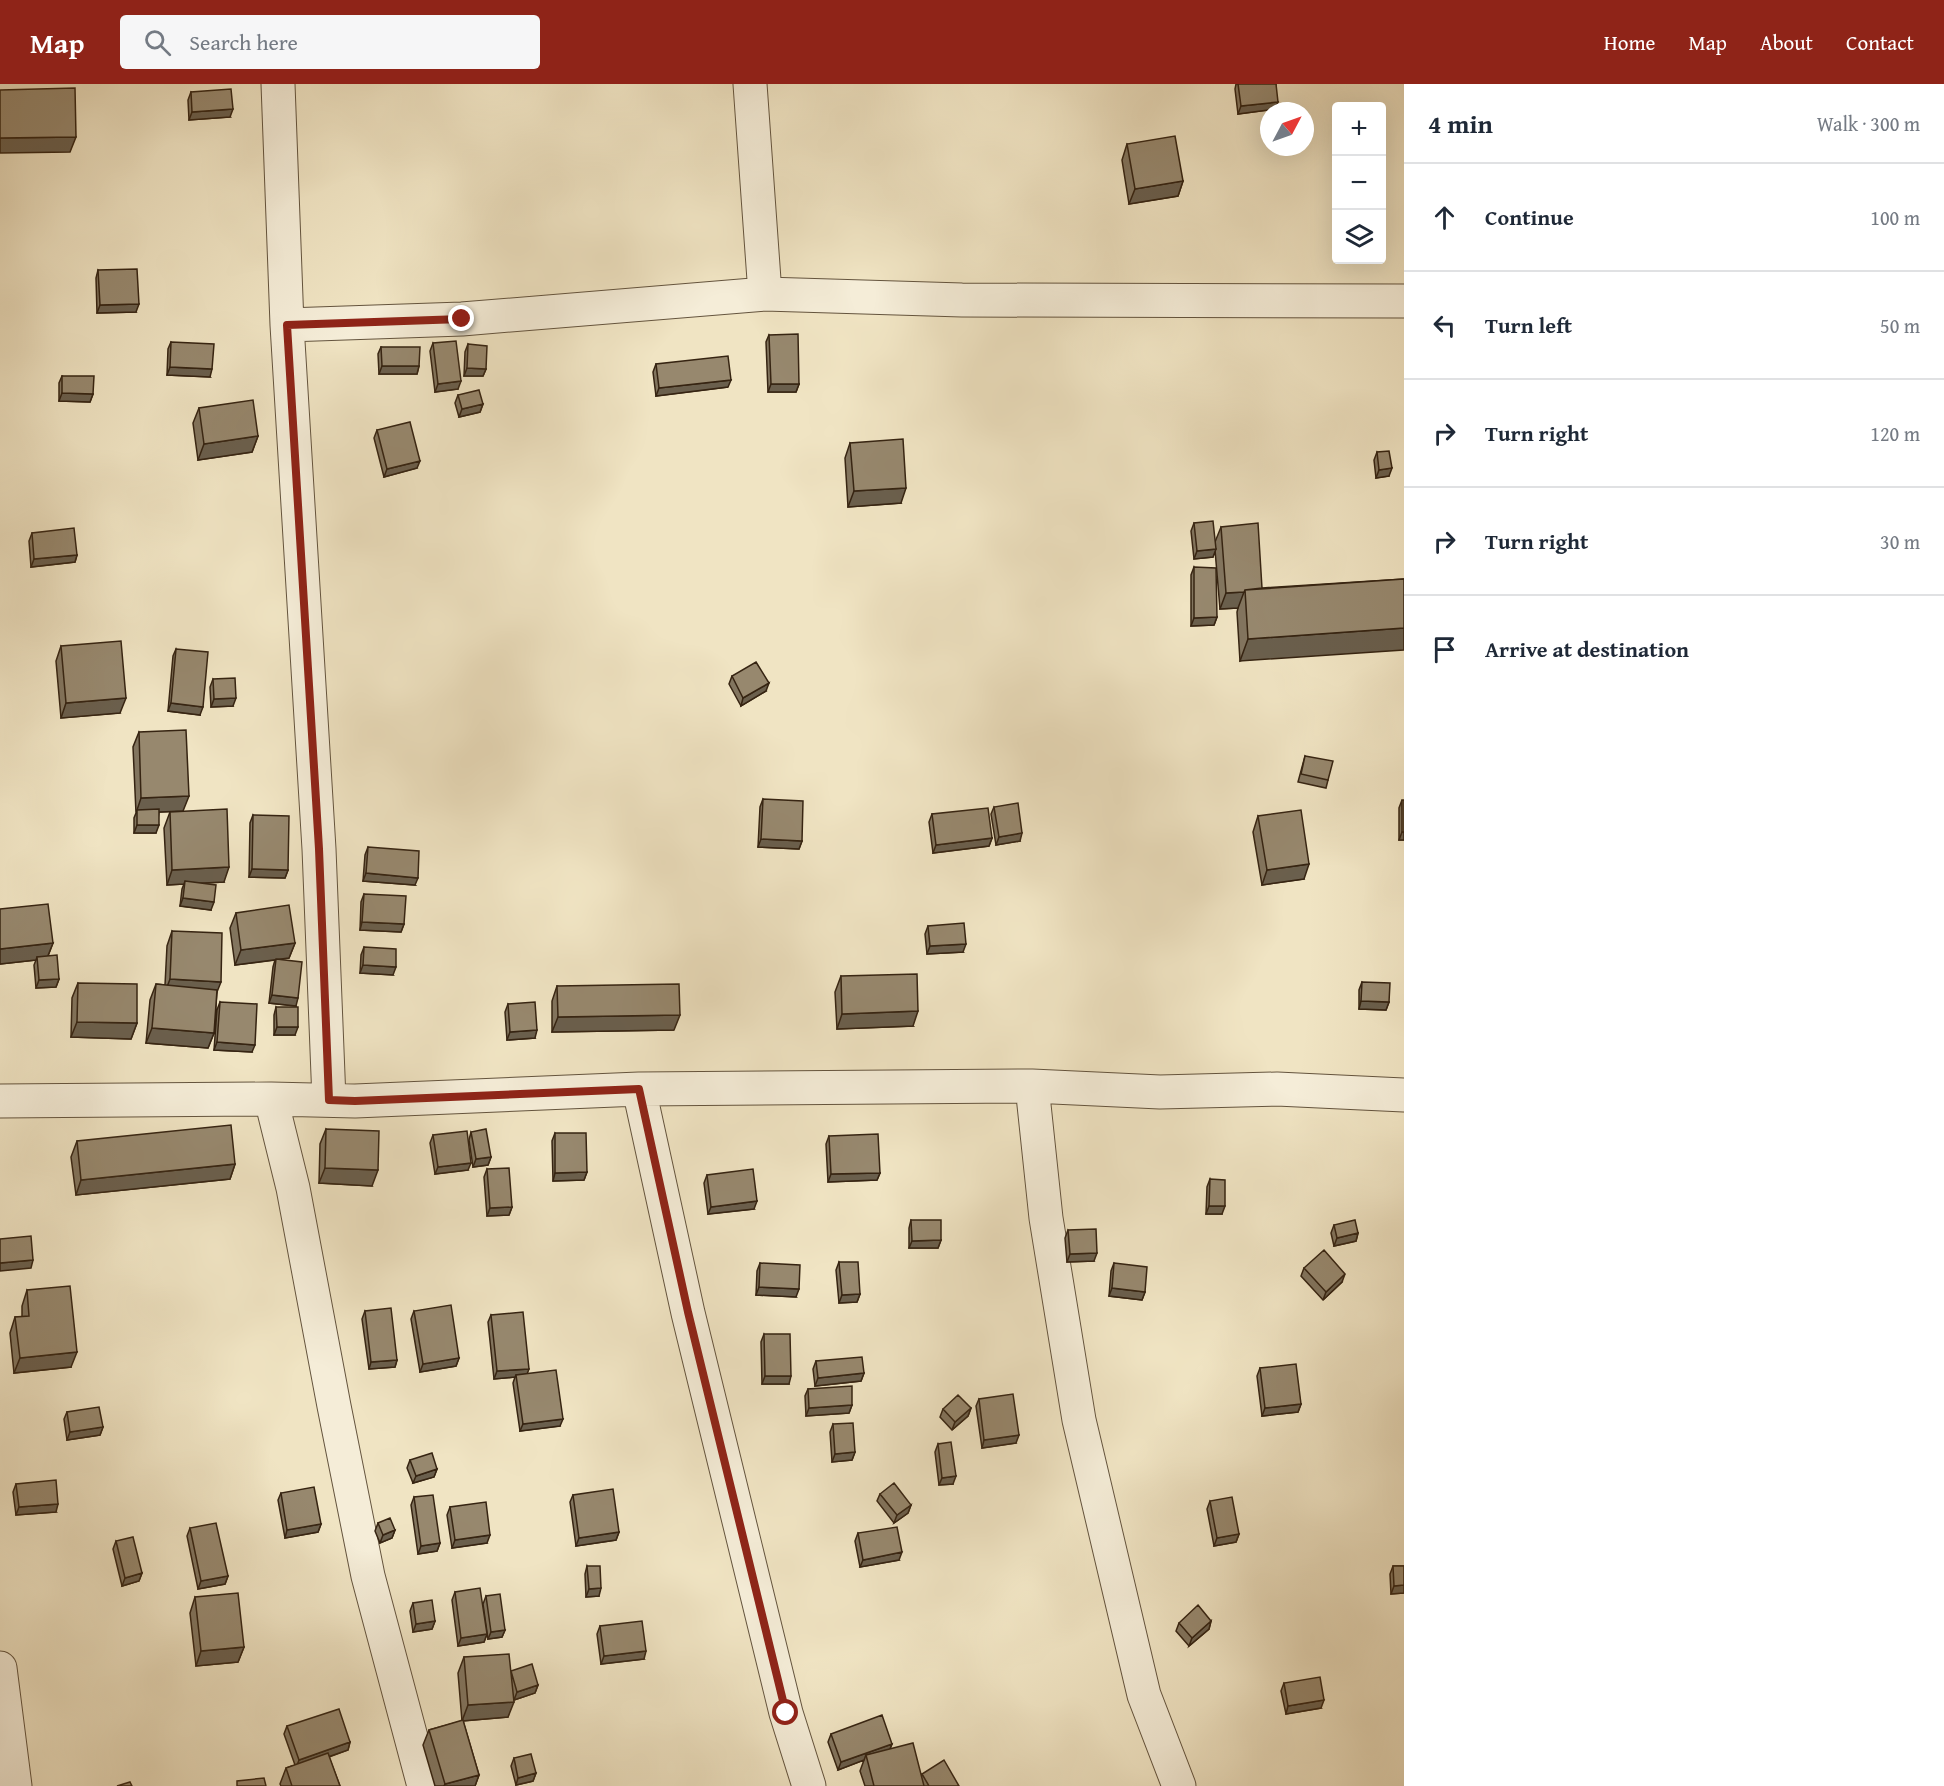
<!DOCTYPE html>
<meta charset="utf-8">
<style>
body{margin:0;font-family:"Gentium Book Plus",serif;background:#f6f6f7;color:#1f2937}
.controls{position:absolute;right:18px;top:18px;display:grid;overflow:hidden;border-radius:6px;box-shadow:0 6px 24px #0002}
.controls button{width:54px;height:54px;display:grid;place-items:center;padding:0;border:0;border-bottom:2px solid #e0e1e3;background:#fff;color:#1f2937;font:30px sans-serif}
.compass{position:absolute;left:1260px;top:18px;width:54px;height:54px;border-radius:50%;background:#fff;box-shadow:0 6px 24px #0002;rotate:49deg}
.stop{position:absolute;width:18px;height:18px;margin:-14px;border:4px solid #8f2418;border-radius:50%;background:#fff}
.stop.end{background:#8f2418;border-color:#fff;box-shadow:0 2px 6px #0008}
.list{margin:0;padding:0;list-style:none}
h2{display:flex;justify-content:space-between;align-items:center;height:78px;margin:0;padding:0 24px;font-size:26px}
h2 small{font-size:20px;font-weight:400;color:#747a83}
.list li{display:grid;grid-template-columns:39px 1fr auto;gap:18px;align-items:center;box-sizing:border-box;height:108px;padding:0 24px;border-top:2px solid #e0e1e3}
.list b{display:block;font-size:22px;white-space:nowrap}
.list em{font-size:20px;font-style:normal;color:#747a83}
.icon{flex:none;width:33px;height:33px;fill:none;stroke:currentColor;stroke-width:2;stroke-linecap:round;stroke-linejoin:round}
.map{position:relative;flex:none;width:1404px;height:1702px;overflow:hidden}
header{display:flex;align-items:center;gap:36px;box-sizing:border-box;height:84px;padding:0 30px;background:#8f2418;color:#fff}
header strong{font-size:28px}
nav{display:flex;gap:33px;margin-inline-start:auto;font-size:21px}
.search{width:420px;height:54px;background:#f6f6f7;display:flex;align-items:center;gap:15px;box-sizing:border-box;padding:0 21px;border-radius:6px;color:#747a83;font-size:22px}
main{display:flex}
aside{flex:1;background:#fff}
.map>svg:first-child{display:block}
</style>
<header>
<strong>Map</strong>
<div class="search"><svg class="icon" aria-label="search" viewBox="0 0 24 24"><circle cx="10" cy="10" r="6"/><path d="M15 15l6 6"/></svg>Search here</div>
<nav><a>Home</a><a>Map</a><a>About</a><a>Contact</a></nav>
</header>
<main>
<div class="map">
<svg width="1404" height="1702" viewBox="0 0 1404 1702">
<rect width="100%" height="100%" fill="#f0e4c3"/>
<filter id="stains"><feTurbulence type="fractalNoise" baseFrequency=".00333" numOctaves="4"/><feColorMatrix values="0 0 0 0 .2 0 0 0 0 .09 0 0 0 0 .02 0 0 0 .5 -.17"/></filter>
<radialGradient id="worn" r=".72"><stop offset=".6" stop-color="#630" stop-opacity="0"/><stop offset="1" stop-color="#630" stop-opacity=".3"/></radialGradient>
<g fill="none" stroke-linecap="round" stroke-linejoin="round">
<g stroke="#64543e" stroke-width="35">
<path id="street" d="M278,0L287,241L319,765L329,1016
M750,0L765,210
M287,241L462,235L765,210L962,216L1404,217
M1032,1002L1046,1134L1079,1336L1144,1611L1179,1702
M639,1005L688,1229L786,1629L809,1702
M271,1015L293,1104L334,1322L368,1492L424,1702
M0,1017L271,1015L355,1017L639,1005L1032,1002L1160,1008L1277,1005L1404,1011
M0,1584L15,1702"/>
</g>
<use href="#street" stroke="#f5edd8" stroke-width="33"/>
</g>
<path fill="#82755f" stroke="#362412" stroke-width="1.5" d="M1236,0H1276L1275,25L1238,30L1235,5Z
M191,8L230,33L189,36L188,16Z
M1127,60L1183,97L1178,112L1129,120L1122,76Z
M98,186L136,228L97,229L96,194Z
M769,251L799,300L796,308H768L766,258Z
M171,258L210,293L167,291L168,265Z
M433,259L458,305L435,308L430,267Z
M468,260L486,285L483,292H464L465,268Z
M381,263L419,282L417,290H379L378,270Z
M656,280L728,303L656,312L653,288Z
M62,292L93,310L90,318L59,317V299Z
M458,311L483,320L480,328L459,333L455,319Z
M199,324L258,352L252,368L198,376L193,339Z
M377,346L417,384L384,393L374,354Z
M850,359L901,419L848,423L845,374Z
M1377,368L1389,392L1376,394L1374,376Z
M1194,439L1215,458L1221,443L1262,504L1404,495L1240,577L1237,528L1238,524L1220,525L1215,466L1213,473L1194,475L1191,447Z
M32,449L77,471L75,478L31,483L29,457Z
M1194,483L1217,533L1214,541L1191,542V491Z
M61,562L120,629L61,634L56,577Z
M176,565L200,631L168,627L173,572Z
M732,592L766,607L741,622L729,600Z
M213,595L233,622L211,623L210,603Z
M139,648L183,727L159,728L156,749H134V734L136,729L133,663Z
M1305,672L1328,696L1326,704L1298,698Z
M763,715L802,757L799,765L758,763L760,723Z
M1402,716L1404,756H1399V724Z
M994,723L1020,757L996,761L991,730Z
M170,728L224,798L202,799L211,826L180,822L182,805L184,800L167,801L164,744Z
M932,730L992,754L989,762L933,769L929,738Z
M253,731L288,786L285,794L249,793L250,739Z
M1258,732L1304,795L1262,801L1253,748Z
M368,763L415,801L363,797L365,771Z
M364,810L404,840L401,848L360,846L361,818Z
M236,829L295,859L289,874L279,875L296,922L269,919L273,883L275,876L235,881L230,844Z
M928,842L963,868L927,870L925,850Z
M172,847L217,908L214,949L208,964L146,959L150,916L156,900L165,901L167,862Z
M53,859L48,872L59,895L56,903L36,904L34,881L36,876L0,880Z
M364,863L393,891L360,889L361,871Z
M841,892L913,942L837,945L835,908Z
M1362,898L1389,918L1386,926L1359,925V906Z
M78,899L137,939L131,955L71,953L72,914Z
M557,902L674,946L552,948V917Z
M220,918L252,968L214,966L217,926Z
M508,920L535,954L507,956L505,928Z
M276,923L295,951H274V931Z
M326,1045L372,1102L319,1099L320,1060Z
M471,1048L491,1073L488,1081L473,1083L469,1056Z
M555,1049L587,1088L584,1096L553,1097L552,1057Z
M433,1051L468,1086L435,1090L430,1059Z
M829,1052L880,1089L877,1096L828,1098L826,1060Z
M77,1057L235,1080L230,1095L76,1111L71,1073Z
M487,1085L512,1123L509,1131L487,1132L484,1093Z
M707,1091L754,1125L708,1130L704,1099Z
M1210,1095L1222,1130H1206L1207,1103Z
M911,1136L941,1156L938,1164H909V1144Z
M1334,1141L1358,1149L1356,1157L1334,1162L1331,1149Z
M1068,1146L1094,1177L1067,1178L1065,1154Z
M839,1178L860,1210L857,1218L839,1219L836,1186Z
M760,1179L796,1213L756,1211L757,1187Z
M1114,1179L1145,1208L1142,1216L1109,1212L1111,1187Z
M1304,1184L1342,1198L1323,1216L1301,1192Z
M27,1206L71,1283L14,1289L10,1249L15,1233H22V1222Z
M365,1227L397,1276L395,1283L369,1285L362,1235Z
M414,1227L459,1274L456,1282L420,1288L411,1235Z
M491,1231L527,1290L560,1342L520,1347L513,1299L515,1293L494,1295L488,1238Z
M764,1250L789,1300H762L761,1258Z
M816,1277L864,1289L861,1297L815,1302L813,1285Z
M1260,1284L1301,1320L1298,1328L1262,1332L1257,1292Z
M808,1305L852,1321L849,1329L806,1332L805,1312Z
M979,1315L1016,1359L982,1364L976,1322Z
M971,1324L968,1332L952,1346L940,1333L943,1325Z
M67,1328L103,1343L100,1351L67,1356L64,1335Z
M833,1340L855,1368L852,1376L832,1378L830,1348Z
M938,1360L953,1400L939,1401L935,1368Z
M410,1376L437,1385L434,1393L413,1399L407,1384Z
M16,1400L56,1428L16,1431L13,1408Z
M281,1409L321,1440L318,1448L285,1454L278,1416Z
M880,1410L911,1421L908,1429L894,1439L877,1417Z
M573,1411L619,1448L616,1456L576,1462L570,1418Z
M414,1413L440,1459L437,1467L418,1470L411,1421Z
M1210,1417L1239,1450L1236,1458L1214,1462L1207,1425Z
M450,1423L487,1459L452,1464L447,1431Z
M378,1439L395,1446L392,1454L380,1459L375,1447Z
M190,1444L228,1492L225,1500L198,1505L187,1452Z
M858,1449L899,1476L860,1483L855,1457Z
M116,1457L142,1489L139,1497L122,1502L113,1465Z
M587,1482L599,1512L586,1513L585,1490Z
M1393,1482H1404V1509L1391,1510L1390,1490Z
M455,1508L487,1550L484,1558L458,1562L452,1516Z
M486,1512L505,1546L502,1553L488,1555L483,1520Z
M195,1513L244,1563L238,1578L196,1582L190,1529Z
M413,1519L435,1537L432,1545L413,1548L410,1527Z
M1211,1537L1209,1545L1189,1562L1176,1547L1179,1539Z
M600,1542L644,1575L601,1580L597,1550Z
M464,1573L511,1587L538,1601L535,1609L514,1616L513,1612L508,1633L463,1637L479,1691L475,1702H435L423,1661L429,1646L462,1637L458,1589Z
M1284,1599L1321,1624L1286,1630L1281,1607Z
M287,1642L350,1658L348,1666L329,1673L340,1702H281L280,1700L286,1684L295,1681L284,1650Z
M831,1650L892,1660L890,1665L921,1691L922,1690L959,1702H865L860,1687L864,1676L838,1686L828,1658Z
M514,1674L536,1689L533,1697L516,1701L511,1682Z"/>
<path fill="#6a5f4d" stroke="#362412" stroke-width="1.5" d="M1278,18L1275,25L1238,30L1241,22Z
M233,25L230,33L189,36L192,28Z
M76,53L70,68L0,69V54Z
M1183,97L1178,112L1129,120L1135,105Z
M139,220L136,228L97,229L100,221Z
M382,282H419L417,290H379Z
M170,283L212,285L210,293L167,291Z
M467,284L486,285L483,292H464Z
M731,296L728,303L656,312L659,304Z
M461,297L458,305L435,308L438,300Z
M771,300H799L796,308H768Z
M62,309L93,310L90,318L59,317Z
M483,320L480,328L459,333L462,325Z
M258,352L252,368L198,376L204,360Z
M420,377L417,384L384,393L387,385Z
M1392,384L1389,392L1376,394L1379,386Z
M906,404L901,419L848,423L854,407Z
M1216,465L1213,473L1194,475L1197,467Z
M77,471L75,478L31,483L34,475Z
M1244,508L1238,524L1220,525L1226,509Z
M1217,533L1214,541L1191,542L1194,534Z
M1404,544V566L1240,577L1248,555Z
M769,599L766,607L741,622L743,614Z
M126,614L120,629L61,634L66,619Z
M236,614L233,622L211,623L214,615Z
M171,619L203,623L200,631L168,627Z
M189,712L183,727L137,729V726L141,714Z
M137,741H159L156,749H134Z
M1402,748H1404V756H1399Z
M1022,749L1020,757L996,761L999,753Z
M992,754L989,762L933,769L936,761Z
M761,755L802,757L799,765L758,763Z
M1309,780L1304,795L1262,801L1267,786Z
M229,783L224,798L185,800V797L184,800L167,801L172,786Z
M252,785L288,786L285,794L249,793Z
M366,789L418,794L415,801L363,797Z
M183,814L214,818L211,826L180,822Z
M362,838L404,840L401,848L360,846Z
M53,859L47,874L37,873L36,876L0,880V865Z
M295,859L289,874L235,881L241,866Z
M966,860L963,868L927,870L930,862Z
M363,881L396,883L393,891L360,889Z
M59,895L56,903L36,904L39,896Z
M170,895L221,898L215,913L164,911Z
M272,911L298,914L296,922L269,919Z
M1361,917L1389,918L1386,926L1359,925Z
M918,927L913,942L837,945L842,930Z
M680,931L674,946L552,948L558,933Z
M77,938L137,939L131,955L71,953Z
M277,943H298L295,951H274Z
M152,944L214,949L208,964L146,959Z
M537,946L535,954L507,956L510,948Z
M217,958L255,961L252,968L214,966Z
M491,1073L488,1081L473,1083L476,1075Z
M471,1079L468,1086L435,1090L438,1083Z
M235,1080L230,1095L76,1111L81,1096Z
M325,1084L378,1086L372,1102L319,1099Z
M587,1088L584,1096L553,1097L555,1089Z
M880,1089L877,1096L828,1098L831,1090Z
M757,1117L754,1125L708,1130L711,1123Z
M1209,1122H1225L1222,1130H1206Z
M512,1123L509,1131L487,1132L490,1124Z
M1358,1149L1356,1157L1334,1162L1337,1154Z
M941,1156L938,1164H909L912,1157Z
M1097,1169L1094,1177L1067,1178L1070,1170Z
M33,1176L31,1184L0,1187V1179Z
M1345,1190L1342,1198L1323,1216L1326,1208Z
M759,1203L799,1205L796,1213L756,1211Z
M1112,1204L1145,1208L1142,1216L1109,1212Z
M860,1210L857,1218L839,1219L842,1211Z
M77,1268L71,1283L14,1289L20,1274Z
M459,1274L456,1282L420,1288L423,1280Z
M397,1276L395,1283L369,1285L371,1278Z
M529,1285L526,1293L516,1291L515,1293L494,1295L497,1287Z
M864,1289L861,1297L815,1302L818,1294Z
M765,1292H791L789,1300H762Z
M1301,1320L1298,1328L1262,1332L1265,1324Z
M852,1321L849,1329L806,1332L809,1324Z
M971,1324L968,1332L952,1346L955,1338Z
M563,1335L560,1342L520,1347L523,1340Z
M103,1343L100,1351L67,1356L70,1348Z
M1019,1351L1016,1359L982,1364L984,1356Z
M855,1368L852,1376L832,1378L835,1370Z
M437,1385L434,1393L413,1399L416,1392Z
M956,1392L953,1400L939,1401L942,1394Z
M58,1420L56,1428L16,1431L19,1423Z
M911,1421L908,1429L894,1439L897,1431Z
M321,1440L318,1448L285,1454L287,1446Z
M395,1446L392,1454L380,1459L383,1451Z
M619,1448L616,1456L576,1462L579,1454Z
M1239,1450L1236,1458L1214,1462L1217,1454Z
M490,1451L487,1459L452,1464L455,1456Z
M440,1459L437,1467L418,1470L421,1462Z
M902,1468L899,1476L860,1483L863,1476Z
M142,1489L139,1497L122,1502L125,1494Z
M228,1492L225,1500L198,1505L201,1497Z
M1404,1501V1509L1391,1510L1394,1502Z
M601,1504L599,1512L586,1513L589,1505Z
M435,1537L432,1545L413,1548L416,1540Z
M1211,1537L1209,1545L1189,1562L1192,1554Z
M505,1546L502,1553L488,1555L491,1548Z
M487,1550L484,1558L458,1562L461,1554Z
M244,1563L238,1578L196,1582L201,1567Z
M646,1567L644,1575L601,1580L604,1572Z
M538,1601L535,1609L514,1616L517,1608Z
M1324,1616L1321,1624L1286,1630L1288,1622Z
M514,1618L508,1633L462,1637L468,1621Z
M350,1658L348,1666L296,1684L299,1676Z
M892,1660L889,1667L866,1671L864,1676L838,1686L841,1678Z
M536,1689L533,1697L516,1701L518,1694Z
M479,1691L475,1702H444L445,1700Z"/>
<path fill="#97886e" stroke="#362412" stroke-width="1.5" d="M1238,0H1276L1278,18L1241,22Z
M75,4L76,53L0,54V6Z
M231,5L233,25L192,28L191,8Z
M1175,52L1183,97L1135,105L1127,60Z
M137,185L139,220L100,221L98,186Z
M798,250L799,300H771L769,251Z
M456,257L461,297L438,300L433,259Z
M171,258L214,260L212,285L170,283Z
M468,260L487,262L486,285L467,284Z
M381,263H420L419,282H382Z
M728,272L731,296L659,304L656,280Z
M62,292H94L93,310L62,309Z
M479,306L483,320L462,325L458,311Z
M253,316L258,352L204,360L199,324Z
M410,338L420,377L387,385L377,346Z
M903,355L906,404L854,407L850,359Z
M1389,367L1392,384L1379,386L1377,368Z
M1213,437L1216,465L1197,467L1194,439Z
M1258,439L1262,504L1245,506L1244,508L1226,509L1221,443Z
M74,444L77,471L34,475L32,449Z
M1194,483L1216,484L1217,533L1194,534Z
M1404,495V544L1248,555L1245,506Z
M121,557L126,614L66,619L61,562Z
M176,565L208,568L203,623L171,619Z
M756,578L769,599L743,614L732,592Z
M235,594L236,614L214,615L213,595Z
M186,646L189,712L141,714L139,648Z
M1305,672L1333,677L1328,696L1301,690Z
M763,715L803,717L802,757L761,755Z
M1402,716H1404V748H1402Z
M1018,719L1022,749L999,753L994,723Z
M988,724L992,754L936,761L932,730Z
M159,725V741H137V726Z
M227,725L229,783L172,786L170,728Z
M1301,726L1309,780L1267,786L1258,732Z
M253,731L289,732L288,786L252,785Z
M368,763L419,767L418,794L366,789Z
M185,797L216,801L214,818L183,814Z
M364,810L406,812L404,840L362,838Z
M48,820L53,859L0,865V825Z
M289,821L295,859L241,866L236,829Z
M964,839L966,860L930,862L928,842Z
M172,847L222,849L221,898L170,895Z
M364,863L396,865V883L363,881Z
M57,871L59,895L39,896L37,873Z
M276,875L302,878L298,914L272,911Z
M917,890L918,927L842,930L841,892Z
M1362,898L1390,899L1389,918L1361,917Z
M78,899L137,900V939L77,938Z
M156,900L217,906L214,949L152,944Z
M679,900L680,931L558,933L557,902Z
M220,918L257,920L255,961L217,958Z
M535,918L537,946L510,948L508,920Z
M276,923H298V943H277Z
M231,1041L235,1080L81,1096L77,1057Z
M326,1045L379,1047L378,1086L325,1084Z
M486,1045L491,1073L476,1075L471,1048Z
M467,1047L471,1079L438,1083L433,1051Z
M555,1049H586L587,1088L555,1089Z
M878,1050L880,1089L831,1090L829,1052Z
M509,1084L512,1123L490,1124L487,1085Z
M753,1085L757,1117L711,1123L707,1091Z
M1210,1095L1225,1096V1122H1209Z
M911,1136H941V1156L912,1157Z
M1355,1136L1358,1149L1337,1154L1334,1141Z
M1096,1145L1097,1169L1070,1170L1068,1146Z
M31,1152L33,1176L0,1179V1155Z
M1324,1166L1345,1190L1326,1208L1304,1184Z
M839,1178H858L860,1210L842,1211Z
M760,1179L800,1181L799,1205L759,1203Z
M1114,1179L1147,1183L1145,1208L1112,1204Z
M70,1202L77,1268L20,1274L15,1233L29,1232L27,1206Z
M451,1221L459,1274L423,1280L414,1227Z
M391,1224L397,1276L371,1278L365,1227Z
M523,1228L529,1285L497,1287L491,1231Z
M764,1250H790L791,1292H765Z
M862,1273L864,1289L818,1294L816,1277Z
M1296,1280L1301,1320L1265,1324L1260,1284Z
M556,1286L563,1335L523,1340L516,1291Z
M852,1302V1321L809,1324L808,1305Z
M1013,1310L1019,1351L984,1356L979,1315Z
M958,1311L971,1324L955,1338L943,1325Z
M99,1323L103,1343L70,1348L67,1328Z
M853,1339L855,1368L835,1370L833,1340Z
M951,1358L956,1392L942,1394L938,1360Z
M432,1369L437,1385L416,1392L410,1376Z
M56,1396L58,1420L19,1423L16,1400Z
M894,1399L911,1421L897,1431L880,1410Z
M314,1403L321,1440L287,1446L281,1409Z
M613,1405L619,1448L579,1454L573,1411Z
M433,1411L440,1459L421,1462L414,1413Z
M1232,1413L1239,1450L1217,1454L1210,1417Z
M486,1418L490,1451L455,1456L450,1423Z
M390,1434L395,1446L383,1451L378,1439Z
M216,1439L228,1492L201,1497L190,1444Z
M897,1443L902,1468L863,1476L858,1449Z
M133,1453L142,1489L125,1494L116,1457Z
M587,1482H600L601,1504L589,1505Z
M1393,1482H1404V1501L1394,1502Z
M480,1504L487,1550L461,1554L455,1508Z
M238,1509L244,1563L201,1567L195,1513Z
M500,1510L505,1546L491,1548L486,1512Z
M432,1516L435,1537L416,1540L413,1519Z
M1198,1521L1211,1537L1192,1554L1179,1539Z
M642,1537L646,1567L604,1572L600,1542Z
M509,1570L514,1618L468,1621L464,1573Z
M532,1580L538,1601L517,1608L511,1587Z
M1320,1593L1324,1616L1288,1622L1284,1599Z
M339,1625L350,1658L299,1676L287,1642Z
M882,1631L892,1660L841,1678L831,1650Z
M463,1636L479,1691L445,1700L429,1646Z
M913,1659L924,1702H874L866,1671Z
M328,1669L340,1702H292L286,1684Z
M531,1670L536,1689L518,1694L514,1674Z
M944,1676L959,1702H929L922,1690Z
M264,1694L266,1702H237V1697Z
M130,1698L132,1702H117Z"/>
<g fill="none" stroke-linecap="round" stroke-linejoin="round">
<path stroke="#8f2418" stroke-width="8" d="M462,235L287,241L319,765L329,1016L355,1017L639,1005L688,1228L786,1629"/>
</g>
<rect width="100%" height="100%" filter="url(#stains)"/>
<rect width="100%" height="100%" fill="url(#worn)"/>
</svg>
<div class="controls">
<button>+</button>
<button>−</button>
<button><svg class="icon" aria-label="layers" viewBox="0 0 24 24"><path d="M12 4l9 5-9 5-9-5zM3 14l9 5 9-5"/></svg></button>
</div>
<svg class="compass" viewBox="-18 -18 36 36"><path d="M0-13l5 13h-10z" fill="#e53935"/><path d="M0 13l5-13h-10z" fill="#747a83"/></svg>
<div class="stop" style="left:786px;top:1629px"></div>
<div class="stop end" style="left:462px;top:235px"></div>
</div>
<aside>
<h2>4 min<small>Walk · 300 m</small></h2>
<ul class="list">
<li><svg class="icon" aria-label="ahead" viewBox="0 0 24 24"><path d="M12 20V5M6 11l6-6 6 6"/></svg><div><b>Continue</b></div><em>100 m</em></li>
<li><svg class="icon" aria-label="left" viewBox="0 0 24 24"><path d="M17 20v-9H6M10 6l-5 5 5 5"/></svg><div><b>Turn left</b></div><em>50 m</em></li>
<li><svg class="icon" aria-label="right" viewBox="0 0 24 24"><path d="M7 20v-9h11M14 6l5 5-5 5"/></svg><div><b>Turn right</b></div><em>120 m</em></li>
<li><svg class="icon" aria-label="right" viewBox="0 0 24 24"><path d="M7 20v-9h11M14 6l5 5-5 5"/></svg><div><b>Turn right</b></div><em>30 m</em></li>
<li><svg class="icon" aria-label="arrive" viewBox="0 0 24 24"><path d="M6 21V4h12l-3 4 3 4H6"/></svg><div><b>Arrive at destination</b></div></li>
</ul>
</aside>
</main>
